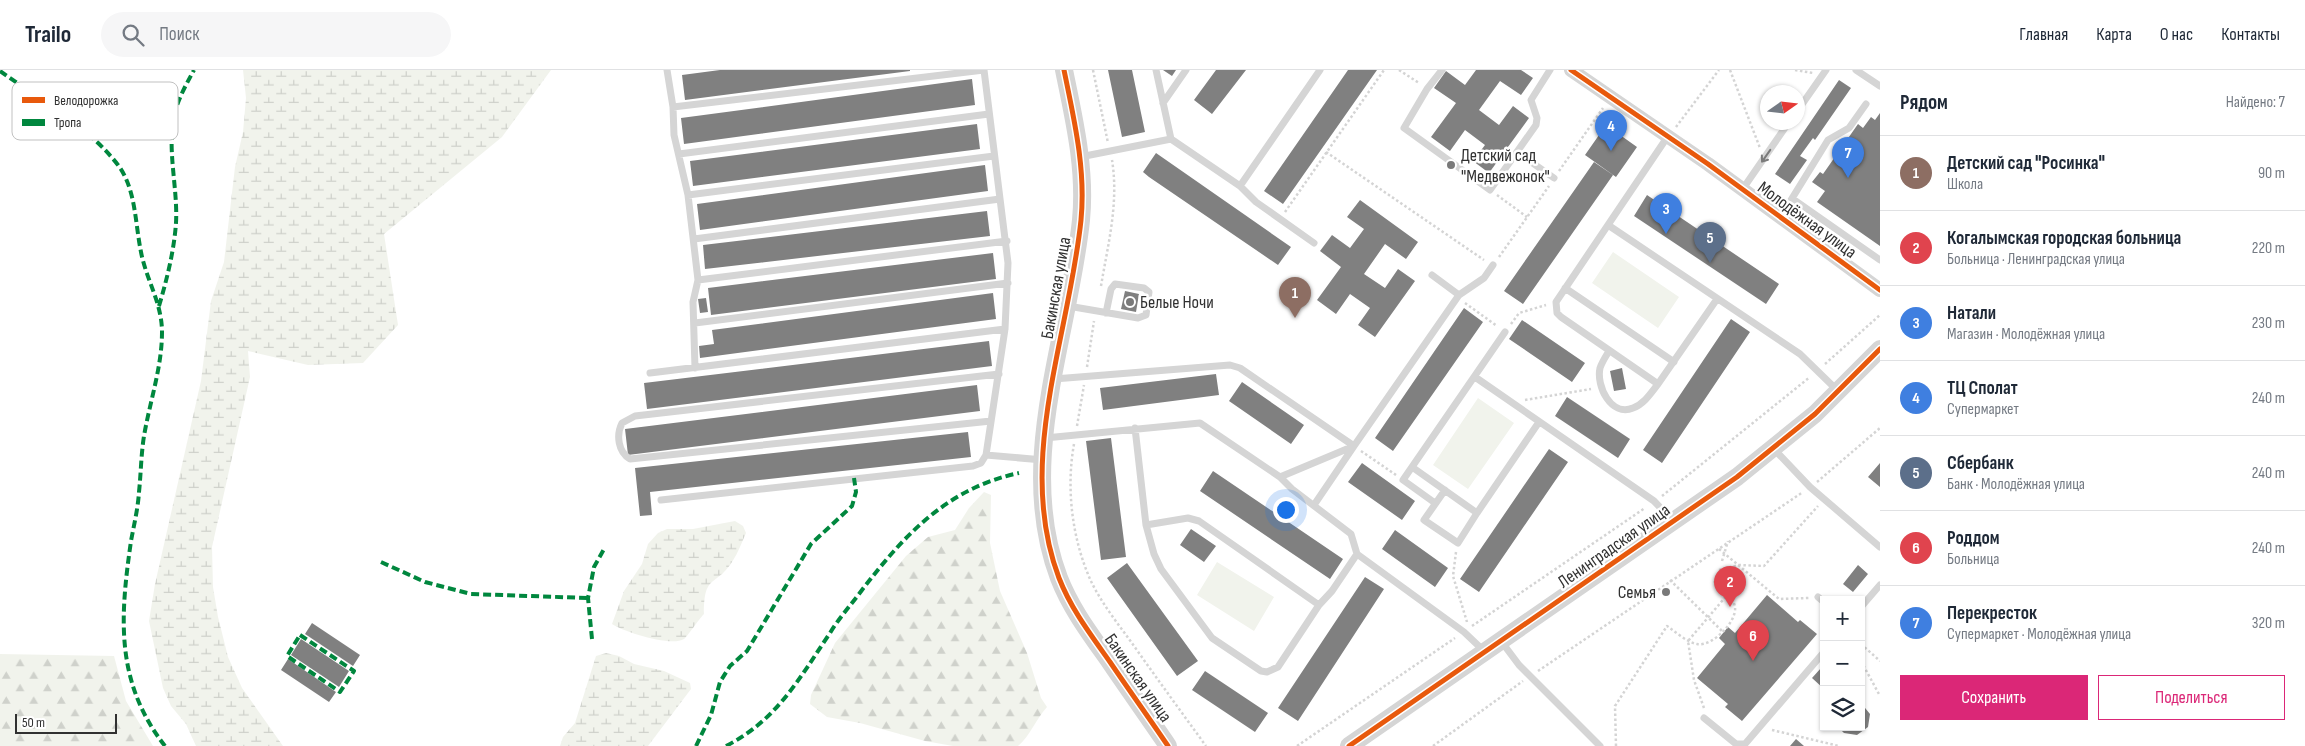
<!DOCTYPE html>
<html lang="ru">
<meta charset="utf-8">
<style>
body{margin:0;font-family:"Sofia Sans Condensed",sans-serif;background:#f6f6f7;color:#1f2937}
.controls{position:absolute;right:15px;bottom:15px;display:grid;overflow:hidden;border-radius:0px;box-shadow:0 1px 4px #0004}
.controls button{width:45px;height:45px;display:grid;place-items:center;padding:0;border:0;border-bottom:1px solid #e0e1e3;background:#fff;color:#1f2937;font:25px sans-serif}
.compass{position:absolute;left:1760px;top:15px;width:45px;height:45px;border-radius:50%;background:#fff;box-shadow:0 1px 4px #0004;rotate:76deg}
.scale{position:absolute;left:15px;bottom:12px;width:102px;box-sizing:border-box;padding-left:5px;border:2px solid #313131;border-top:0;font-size:14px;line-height:18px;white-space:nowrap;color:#313131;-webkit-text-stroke:4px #fff;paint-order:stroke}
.you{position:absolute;left:1285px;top:439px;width:18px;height:18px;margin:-12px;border:4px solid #fff;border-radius:50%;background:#1a73e8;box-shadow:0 0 0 8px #1a73e833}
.badge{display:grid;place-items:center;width:32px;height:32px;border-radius:50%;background:#db2777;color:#fff;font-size:16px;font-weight:700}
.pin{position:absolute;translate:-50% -41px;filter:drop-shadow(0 1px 2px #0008)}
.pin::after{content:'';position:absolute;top:26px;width:18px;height:15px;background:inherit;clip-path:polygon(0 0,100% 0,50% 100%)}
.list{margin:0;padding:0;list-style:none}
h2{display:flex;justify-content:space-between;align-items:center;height:65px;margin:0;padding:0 20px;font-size:21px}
h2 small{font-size:16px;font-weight:400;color:#747a83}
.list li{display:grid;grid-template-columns:32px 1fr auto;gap:15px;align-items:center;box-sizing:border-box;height:75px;padding:0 20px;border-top:1px solid #e0e1e3}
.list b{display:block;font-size:19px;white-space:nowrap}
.list p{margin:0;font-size:16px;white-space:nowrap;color:#747a83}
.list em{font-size:16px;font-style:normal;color:#747a83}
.actions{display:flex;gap:10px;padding:15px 20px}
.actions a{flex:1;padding:11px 0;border:1px solid #db2777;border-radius:0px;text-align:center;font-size:18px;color:#db2777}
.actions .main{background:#db2777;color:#fff}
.icon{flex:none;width:28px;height:28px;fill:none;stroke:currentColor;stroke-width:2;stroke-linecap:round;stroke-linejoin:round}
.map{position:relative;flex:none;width:1880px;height:676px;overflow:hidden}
header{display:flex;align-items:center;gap:30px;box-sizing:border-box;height:70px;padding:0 25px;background:#fff;border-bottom:1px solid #e0e1e3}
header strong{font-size:24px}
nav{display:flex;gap:28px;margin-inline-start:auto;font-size:18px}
.search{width:350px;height:45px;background:#f6f6f7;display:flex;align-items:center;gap:12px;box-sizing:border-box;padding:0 18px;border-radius:28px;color:#747a83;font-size:19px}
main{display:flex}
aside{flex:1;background:#fff}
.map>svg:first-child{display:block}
</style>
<header>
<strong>Trailo</strong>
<div class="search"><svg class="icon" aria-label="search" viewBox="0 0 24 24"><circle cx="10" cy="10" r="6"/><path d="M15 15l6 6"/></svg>Поиск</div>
<nav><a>Главная</a><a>Карта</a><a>О нас</a><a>Контакты</a></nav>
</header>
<main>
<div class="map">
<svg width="1880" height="676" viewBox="0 0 1880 676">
<defs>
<pattern id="forest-firs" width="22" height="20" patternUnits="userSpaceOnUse" patternTransform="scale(1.25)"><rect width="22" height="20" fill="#f1f3ec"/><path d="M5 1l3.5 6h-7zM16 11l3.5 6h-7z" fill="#cfd1cb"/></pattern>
<pattern id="wetland-marsh" width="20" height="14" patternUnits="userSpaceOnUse" patternTransform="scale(1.25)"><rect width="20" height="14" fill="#f1f3ec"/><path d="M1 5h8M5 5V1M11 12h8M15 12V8" fill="none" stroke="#cfd1cb"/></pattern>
</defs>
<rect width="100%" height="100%" fill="#fff"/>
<path fill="url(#forest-firs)" d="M984,422L991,425L990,473L1000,521L1027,583L1041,628L1047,637C1036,649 1030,666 1018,676H953L925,671L860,653L827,647L810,634L811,625L835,573L906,486L928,467L955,460L969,438Z
M0,584L114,586L126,631L153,676H0Z"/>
<path fill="url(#wetland-marsh)" d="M243,0H551L502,67L384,164L398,255L363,293L308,295L248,281L250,307L212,477L213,517L218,547L228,587L242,618L283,676H196L186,654L171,636L163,618L149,551L155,514L201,311L211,231L224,192L235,97L243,62L246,28Z
M735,451L743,456L746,463C742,472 738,483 732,492C715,518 704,503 704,544C699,549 687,567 684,569C671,577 624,562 612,554L624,521L642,494L648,474L658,463L667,459H693Z
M606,583L619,586L634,594L664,601L690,613L691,619L648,676H560L563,667L575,653L596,586Z"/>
<path fill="#f1f3ec" d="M1613,182L1679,227L1658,258L1592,213Z
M1478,328L1514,353L1468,419L1433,395Z
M1217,492L1274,527L1254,561L1197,525Z"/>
<path fill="#808080" d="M720,0H910V1L685,30L682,5Z
M1108,0H1132L1145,62L1122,67Z
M1163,0H1176L1172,6Z
M1216,0H1246L1212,44L1194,30Z
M1348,0H1377L1283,134L1264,121Z
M1476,0H1521L1533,8L1521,25L1500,11L1479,40L1499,55L1513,36L1529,48L1489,103L1473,91L1485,75L1465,60L1450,81L1431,67L1456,33L1434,18L1446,1L1465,15Z
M972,9L975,35L684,74L681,48Z
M1839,10L1851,18L1815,70L1813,68L1800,86L1807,90L1790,114L1775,104Z
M1880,43V176L1817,132L1825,121L1812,112L1820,102L1823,104L1858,54L1863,58L1871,47L1875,50Z
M977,54L980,79L693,116L690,91Z
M1606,55L1637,77L1616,107L1585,85Z
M1156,83L1291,177L1278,195L1149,107L1143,102Z
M1594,92L1613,105L1523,234L1504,221Z
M985,95L988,121L700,160L697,134Z
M1647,125L1779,214L1766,234L1634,146Z
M1360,130L1418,172L1406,189L1385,174L1364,204L1385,218L1398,199L1415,211L1375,267L1358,255L1370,238L1350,224L1336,244L1317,230L1341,197L1320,181L1332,165L1350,178L1364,159L1347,147Z
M987,141L990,166L705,199L703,175Z
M993,183L996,209L711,245L708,218Z
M1125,221L1139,224L1136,242L1121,239Z
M993,223L996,249L700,288L699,276L714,274L712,260Z
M706,228L708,242L700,243L698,229Z
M1464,238L1483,252L1393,381L1375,368Z
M1731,249L1750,262L1662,393L1643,380Z
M1522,250L1585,293L1572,312L1509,269Z
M989,271L992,296L647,339L644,313Z
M1622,298L1626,319L1614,321L1610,301Z
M1216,304L1219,325L1103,340L1100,318Z
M1242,312L1304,355L1291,374L1229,331Z
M977,315L980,341L628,385L625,359Z
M1567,327L1630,369L1618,388L1555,346Z
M968,362L971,387L650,422L652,445L640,446L635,398Z
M1111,368L1126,487L1101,490L1086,371Z
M1549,379L1568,392L1479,522L1460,509Z
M1362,393L1415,431L1402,450L1348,412Z
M1880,393V417L1868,407Z
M1213,401L1343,489L1330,509L1200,421Z
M1191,459L1216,476L1204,492L1180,475Z
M1395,460L1448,498L1435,517L1382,479Z
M1127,493L1198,591L1177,606L1107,508Z
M1858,495L1868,504L1853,522L1843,514Z
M1365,507L1384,519L1298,651L1278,638Z
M1767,525L1798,552L1800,550L1817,564L1742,651L1725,637L1728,634L1697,608L1725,574L1719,568L1728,557L1735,563Z
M312,553L360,585L353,596L305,564Z
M301,569L349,601L339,617L291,585Z
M288,589L336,622L329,632L281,600Z
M1821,598L1824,600V619L1812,608Z
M1205,601L1268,643L1255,662L1192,620Z
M1861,633L1870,644L1868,657L1857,665L1844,663L1838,657H1861Z
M1796,669L1804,676H1790Z"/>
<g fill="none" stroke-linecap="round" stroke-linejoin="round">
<path stroke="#d4d4d4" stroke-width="2.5" stroke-dasharray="2.5 2.5" stroke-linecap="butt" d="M1093,0L1108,73
M1399,0L1419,13
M1730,0L1760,78
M1795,0L1813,3
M1676,57L1719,0
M1326,82L1484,190
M1559,101L1603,38
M1497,125L1527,147
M1285,142L1384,0
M1499,187L1549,116
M1101,216C1108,174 1119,133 1112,90
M1465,233L1497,256
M1511,254L1519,243L1546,235
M1825,294L1880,245
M1087,297L1094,251
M1525,330L1591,319
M1077,356L1084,315
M1074,374C1066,418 1072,468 1090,509C1101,533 1119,555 1134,576C1158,610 1182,643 1206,676
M1361,381L1396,405
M1817,412L1880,358
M1662,426L1810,307
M1719,479L1779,529L1809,528
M1456,482L1453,506L1467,552
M1722,491L1728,471
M1719,500L1739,495L1764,496L1818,436
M1670,510L1722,561
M1472,556L1645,438
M1861,574L1880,591
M1861,591L1880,626
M1538,601L1803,422
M1704,638L1694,610L1688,571L1728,524
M1772,660L1839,676
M1297,676L1455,568
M1433,676L1523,611
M1616,676L1615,636L1667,556C1676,562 1686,572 1697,574C1712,577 1737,552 1735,537C1733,525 1721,518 1713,510"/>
<path stroke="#d5d5d5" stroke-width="7" d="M667,0L673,37L674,65L688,125L698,210L693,232L695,298
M1156,0L1171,69
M1442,0L1427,19L1404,58L1490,120L1536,55L1537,48L1531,30L1550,0
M1856,0L1880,16
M1163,33L1186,0
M673,37L984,0
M1798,40L1826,0
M1517,82L1554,108
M679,84L989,44
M1080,87L1171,69L1240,116L1320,0
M1240,116L1256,132L1314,173
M1742,120L1789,52
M688,125L994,86
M1793,129L1880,190
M1780,148L1828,70L1849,58L1866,34
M1608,155L1800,284L1838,321
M694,169L1000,129
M1432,205L1459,225
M698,210L1007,171
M1565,218L1674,292
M1068,236L1138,248L1146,245L1149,222L1144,218L1115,214L1111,219L1106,243
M695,253L1008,213
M1609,281C1606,286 1602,292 1600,298C1596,316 1611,347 1633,338C1644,334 1651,323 1658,314L1717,229
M650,303L1005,259
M1475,307L1654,431L1673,451
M1054,309L1230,295L1240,298L1354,376L1314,435
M1658,314L1561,247L1557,243L1556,232L1668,66
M991,351L630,389C618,382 616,365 622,353L635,346L999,304
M1135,358L1146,455L1154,484L1161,499L1212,568L1261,601L1267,602L1278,597L1319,535L1332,521L1357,484
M1045,368L1200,353L1280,407L1354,376L1459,225L1484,208L1493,195
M1774,379L1810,417L1880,477
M986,385L1043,390
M1412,397L1477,443L1539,352
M1280,407L1292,419L1351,464L1357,484L1464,562L1484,581
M1445,420L1424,450L1458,473L1477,443
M661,430L973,396L981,393L986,385L1005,259L1008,193L984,0
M1435,433L1403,410L1505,262
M1146,455L1188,448L1199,451L1319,535
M1818,527L1824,532
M1861,537L1880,515
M1501,571L1519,595L1600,676
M1704,648L1736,674H1745L1824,582"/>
<path stroke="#d5d5d5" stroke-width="14" d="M1571,0L1708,94L1880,220"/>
<path stroke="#d5d5d5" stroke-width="18" d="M1064,0C1074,49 1086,99 1081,150C1069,267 1015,392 1059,508C1071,539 1091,565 1110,592C1129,620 1149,648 1168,676
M1349,676L1737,407L1815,344L1880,279"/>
<path stroke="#00873e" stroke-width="4" stroke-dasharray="8 4" stroke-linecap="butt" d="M0,1C41,30 87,55 118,95C136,119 135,153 141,182C146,209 162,233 162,262C162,297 150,331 144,366C141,385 141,403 139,422C138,438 134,455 131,471C120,547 115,612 165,676
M159,236C167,209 174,181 176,153C178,117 166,77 175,42C179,27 187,13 194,0
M381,492L425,512L471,524L588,528
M300,565L354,601L340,622L287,586Z
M592,569L588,528L594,497L604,479
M696,676L711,645L720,612L730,596L747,581L811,474L852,436L856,422L854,408
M726,676C777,650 799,609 830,563C839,548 851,535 862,520C905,464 948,418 1019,403"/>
<g stroke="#fff" stroke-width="8">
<path id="cycleway" d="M1064,0C1074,49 1086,99 1081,150C1069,267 1015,392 1059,508C1071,539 1091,565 1110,592C1129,620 1149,648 1168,676
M1571,0L1708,94L1880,220
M1349,676L1737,407L1815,344L1880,279"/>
</g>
<use href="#cycleway" stroke="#e8590c" stroke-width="5"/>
</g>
<defs><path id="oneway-shaft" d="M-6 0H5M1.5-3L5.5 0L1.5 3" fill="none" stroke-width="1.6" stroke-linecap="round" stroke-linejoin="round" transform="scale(1.25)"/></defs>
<use stroke="#7b7b7b" href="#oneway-shaft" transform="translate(1766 86) rotate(125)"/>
<g fill="#797979" stroke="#fff" stroke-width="2">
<circle cx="1451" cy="95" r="5"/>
<circle cx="1130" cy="232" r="5"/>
<circle cx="1666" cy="522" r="5"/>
</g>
<g text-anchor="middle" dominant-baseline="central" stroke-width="5" stroke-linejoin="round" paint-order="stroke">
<g font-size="18" fill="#313131" stroke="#fff" text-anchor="start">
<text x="1461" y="85">Детский сад<tspan x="1461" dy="21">"Медвежонок"</tspan></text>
<text x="1140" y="232">Белые Ночи</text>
<text x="1656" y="522" text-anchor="end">Семья</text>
</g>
<g font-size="18" fill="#313131" stroke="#fff">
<text transform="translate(1807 150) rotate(36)">Молодёжная улица</text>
<text transform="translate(1056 218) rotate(-80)">Бакинская улица</text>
<text transform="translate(1614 476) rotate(-35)">Ленинградская улица</text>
<text transform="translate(1138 608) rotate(55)">Бакинская улица</text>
</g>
</g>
<rect x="12" y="12" width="166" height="58" rx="8" fill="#fff" stroke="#c1c1c1" stroke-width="1"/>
<rect x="22" y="27" width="23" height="6" fill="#e8590c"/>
<rect x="22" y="49" width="23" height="7" fill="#00873e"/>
<g font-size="14" fill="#313131">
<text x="54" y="35">Велодорожка</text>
<text x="54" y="57">Тропа</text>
</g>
</svg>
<div class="controls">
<button>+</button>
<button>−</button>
<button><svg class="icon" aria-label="layers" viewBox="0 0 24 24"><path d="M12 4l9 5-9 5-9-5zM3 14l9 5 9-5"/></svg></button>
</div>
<svg class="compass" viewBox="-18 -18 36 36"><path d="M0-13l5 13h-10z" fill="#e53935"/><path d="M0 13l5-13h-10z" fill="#747a83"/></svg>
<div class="scale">50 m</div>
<div class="you"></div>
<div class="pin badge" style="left:1295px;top:248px;background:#8d6e63">1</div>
<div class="pin badge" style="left:1730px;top:537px;background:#e0444e">2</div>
<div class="pin badge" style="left:1666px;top:164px;background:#3f7fe0">3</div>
<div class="pin badge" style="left:1611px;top:81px;background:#3f7fe0">4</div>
<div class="pin badge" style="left:1710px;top:193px;background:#5c6f8a">5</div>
<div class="pin badge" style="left:1753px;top:591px;background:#e0444e">6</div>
<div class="pin badge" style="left:1848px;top:108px;background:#3f7fe0">7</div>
</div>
<aside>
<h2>Рядом<small>Найдено: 7</small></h2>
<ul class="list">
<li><span class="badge" style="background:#8d6e63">1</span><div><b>Детский сад &quot;Росинка&quot;</b><p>Школа</p></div><em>90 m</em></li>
<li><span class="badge" style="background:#e0444e">2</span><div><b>Когалымская городская больница</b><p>Больница · Ленинградская улица</p></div><em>220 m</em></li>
<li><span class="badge" style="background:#3f7fe0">3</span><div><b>Натали</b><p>Магазин · Молодёжная улица</p></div><em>230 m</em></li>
<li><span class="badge" style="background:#3f7fe0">4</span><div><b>ТЦ Сполат</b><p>Супермаркет</p></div><em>240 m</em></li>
<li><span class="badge" style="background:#5c6f8a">5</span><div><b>Сбербанк</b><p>Банк · Молодёжная улица</p></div><em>240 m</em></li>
<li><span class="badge" style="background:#e0444e">6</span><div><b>Роддом</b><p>Больница</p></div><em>240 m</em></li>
<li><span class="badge" style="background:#3f7fe0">7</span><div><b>Перекресток</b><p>Супермаркет · Молодёжная улица</p></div><em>320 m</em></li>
</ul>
<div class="actions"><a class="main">Сохранить</a><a>Поделиться</a></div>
</aside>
</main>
